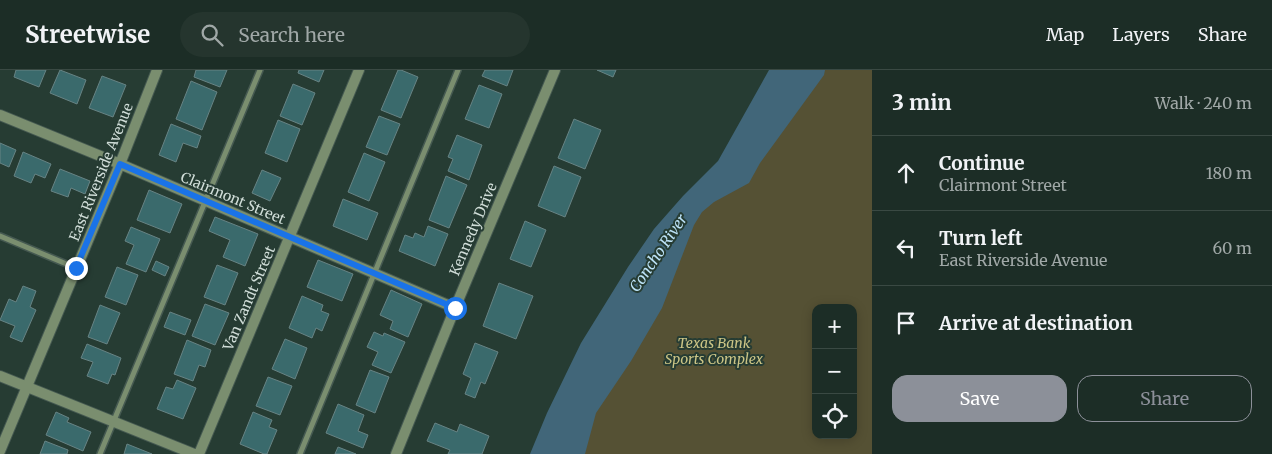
<!DOCTYPE html>
<meta charset="utf-8">
<style>
body{margin:0;font-family:Merriweather,serif;background:#25352e;color:#f1f3f6}
.controls{position:absolute;right:15px;bottom:15px;display:grid;overflow:hidden;border-radius:10px;box-shadow:0 2px 12px #0003}
.controls button{width:45px;height:45px;display:grid;place-items:center;padding:0;border:0;border-bottom:1px solid #3a4943;background:#1c2d26;color:#f1f3f6;font:25px sans-serif}
.stop{position:absolute;width:15px;height:15px;margin:-11px;border:4px solid #1a73e8;border-radius:50%;background:#fff}
.stop.end{background:#1a73e8;border-color:#fff;box-shadow:0 1px 5px #0008}
.list{margin:0;padding:0;list-style:none}
h2{display:flex;justify-content:space-between;align-items:center;height:65px;margin:0;padding:0 20px;font-size:21px}
h2 small{font-size:16px;font-weight:400;color:#a0a8a7}
.list li{display:grid;grid-template-columns:32px 1fr auto;gap:15px;align-items:center;box-sizing:border-box;height:75px;padding:0 20px;border-top:1px solid #3a4943}
.list b{display:block;font-size:19px;white-space:nowrap}
.list p{margin:0;font-size:16px;white-space:nowrap;color:#a0a8a7}
.list em{font-size:16px;font-style:normal;color:#a0a8a7}
.actions{display:flex;gap:10px;padding:15px 20px}
.actions a{flex:1;padding:11px 0;border:1px solid #8c9099;border-radius:15px;text-align:center;font-size:18px;color:#8c9099}
.actions .main{background:#8c9099;color:#fff}
.icon{flex:none;width:28px;height:28px;fill:none;stroke:currentColor;stroke-width:2;stroke-linecap:round;stroke-linejoin:round}
.map{position:relative;flex:none;width:872px;height:384px;overflow:hidden}
header{display:flex;align-items:center;gap:30px;box-sizing:border-box;height:70px;padding:0 25px;background:#1c2d26;border-bottom:1px solid #3a4943}
header strong{font-size:24px}
nav{display:flex;gap:28px;margin-inline-start:auto;font-size:18px}
.search{width:350px;height:45px;background:#25352e;display:flex;align-items:center;gap:12px;box-sizing:border-box;padding:0 18px;border-radius:28px;color:#a0a8a7;font-size:19px}
main{display:flex}
aside{flex:1;background:#1c2d26}
.map>svg:first-child{display:block}
</style>
<header>
<strong>Streetwise</strong>
<div class="search"><svg class="icon" aria-label="search" viewBox="0 0 24 24"><circle cx="10" cy="10" r="6"/><path d="M15 15l6 6"/></svg>Search here</div>
<nav><a>Map</a><a>Layers</a><a>Share</a></nav>
</header>
<main>
<div class="map">
<svg width="872" height="384" viewBox="0 0 872 384">
<rect width="100%" height="100%" fill="#263c33"/>
<path fill="#555134" fill-rule="evenodd" d="M795,0H872V384H552L594,279ZM816,238H853V365H816Z"/>
<path fill="#416679" d="M769,0H825L824,5L760,93L749,113L714,132L702,142L694,155L662,238L631,291L596,343L585,384H530L547,343L581,273L628,197L654,159L683,126L718,91Z"/>
<path fill="#3a6a6c" stroke="#678384" d="M16,0H46L39,17L14,7Z
M60,0L86,10L77,34L50,23Z
M196,0H227L220,17L194,7Z
M299,0H324L319,12L298,3Z
M398,0H401L418,7L401,48L381,40Z
M485,0H513L507,16L482,6Z
M597,0H616L613,7Z
M102,6L126,15L113,47L89,38Z
M191,11L217,22L202,60L176,49Z
M293,14L315,23L302,55L280,46Z
M479,15L502,24L489,58L465,49Z
M379,46L400,54L387,85L366,77Z
M574,49L601,60L585,99L558,88Z
M278,50L300,59L287,92L265,83Z
M171,54L201,66L197,78L183,73L176,92L159,85Z
M457,65L482,75L469,110L448,101L453,89L448,87Z
M0,73L16,80L9,97L0,93Z
M23,82L51,94L45,108L35,104L31,113L14,106Z
M364,83L385,92L369,131L348,122Z
M554,96L581,107L565,147L538,136Z
M60,99L90,111L85,124L71,118L68,127L51,121Z
M262,100L281,108L270,131L252,123Z
M446,106L467,115L449,158L429,150Z
M149,120L182,134L170,163L137,150Z
M343,129L378,143L367,170L333,156Z
M215,147L258,164L245,196L223,187L230,170L209,161Z
M525,151L546,160L531,197L510,189Z
M428,156L448,164L435,196L399,181L405,165L413,168L415,163L424,167Z
M131,157L160,169L146,202L126,194L134,175L125,171Z
M318,190L353,204L342,231L307,217Z
M156,191L169,197L165,206L152,200Z
M217,195L238,203L225,235L204,227Z
M117,197L138,205L126,235L105,227Z
M499,213L533,226L516,269L483,256Z
M23,216L36,221L30,237L36,240L22,272L10,267L15,256L0,250L9,229L16,232Z
M391,220L422,234L408,267L390,259L393,251L380,245Z
M302,226L323,235L321,241L329,244L322,261L316,258L312,268L289,258Z
M205,234L229,243L215,275L192,266Z
M100,235L120,243L107,274L88,267Z
M170,242L191,250L185,265L164,257Z
M374,262L383,266L384,263L405,272L391,303L372,295L378,282L367,277Z
M285,269L307,278L295,309L272,299Z
M187,270L211,280L205,297L199,295L193,311L174,304Z
M475,273L498,282L485,314L481,312L475,328L465,324L471,308L463,304Z
M87,274L121,288L115,305L112,304L108,314L87,306L93,292L81,288Z
M370,300L389,307L375,343L356,335Z
M268,307L292,316L280,345L256,336Z
M177,310L196,318L183,349L157,339L166,317L173,319Z
M338,334L364,345L358,361L368,365L363,378L326,363Z
M56,342L69,348L67,352L91,362L83,381L46,365Z
M253,342L272,350L269,357L277,360L267,384H264L240,374Z
M435,353L457,362L460,354L489,366L482,384H448L450,380L427,371Z
M45,371L68,380L67,384H40Z
M127,374L152,384H124Z
M338,377L356,384H335Z"/>
<g fill="none" stroke-linecap="round" stroke-linejoin="round">
<g stroke="#455951" stroke-width="8">
<path id="lane" d="M0,166L76,198
M100,384L260,0
M300,384L458,0"/>
</g>
<g stroke="#455951" stroke-width="12">
<path id="street" d="M0,45L120,94L455,238
M0,306L194,384
M0,381L120,94L157,0
M199,384L359,0
M396,384L455,238L555,0"/>
</g>
<use href="#lane" stroke="#7a8e6f" stroke-width="5"/>
<use href="#street" stroke="#7a8e6f" stroke-width="10"/>
</g>
<g fill="none" stroke-linecap="round" stroke-linejoin="round">
<path stroke="#1a73e8" stroke-width="6" d="M76,198L120,94L455,238"/>
</g>
<g text-anchor="middle" dominant-baseline="central" stroke-width="4" stroke-linejoin="round" paint-order="stroke">
<g font-size="14" fill="#d0ddd8" stroke="#263c33">
<text transform="translate(101 102) rotate(-68)">East Riverside Avenue</text>
<text transform="translate(233 128) rotate(23)">Clairmont Street</text>
<text transform="translate(473 159) rotate(-67)">Kennedy Drive</text>
<text transform="translate(249 228) rotate(-67)">Van Zandt Street</text>
</g>
<g font-size="14" font-style="italic" fill="#ccc586" stroke="#263c33">
<text x="714" y="273">Texas Bank<tspan x="714" dy="16">Sports Complex</tspan></text>
</g>
<g font-size="15" font-style="italic" fill="#bde3f8" stroke="#263c33">
<text transform="translate(658 183) rotate(-56)">Concho River</text>
</g>
</g>
</svg>
<div class="controls">
<button>+</button>
<button>−</button>
<button><svg class="icon" aria-label="locate" viewBox="0 0 24 24"><circle cx="12" cy="12" r="6"/><path d="M12 2v4M12 18v4M2 12h4M18 12h4"/></svg></button>
</div>
<div class="stop" style="left:455px;top:238px"></div>
<div class="stop end" style="left:76px;top:198px"></div>
</div>
<aside>
<h2>3 min<small>Walk · 240 m</small></h2>
<ul class="list">
<li><svg class="icon" aria-label="ahead" viewBox="0 0 24 24"><path d="M12 20V5M6 11l6-6 6 6"/></svg><div><b>Continue</b><p>Clairmont Street</p></div><em>180 m</em></li>
<li><svg class="icon" aria-label="left" viewBox="0 0 24 24"><path d="M17 20v-9H6M10 6l-5 5 5 5"/></svg><div><b>Turn left</b><p>East Riverside Avenue</p></div><em>60 m</em></li>
<li><svg class="icon" aria-label="arrive" viewBox="0 0 24 24"><path d="M6 21V4h12l-3 4 3 4H6"/></svg><div><b>Arrive at destination</b></div></li>
</ul>
<div class="actions"><a class="main">Save</a><a>Share</a></div>
</aside>
</main>
